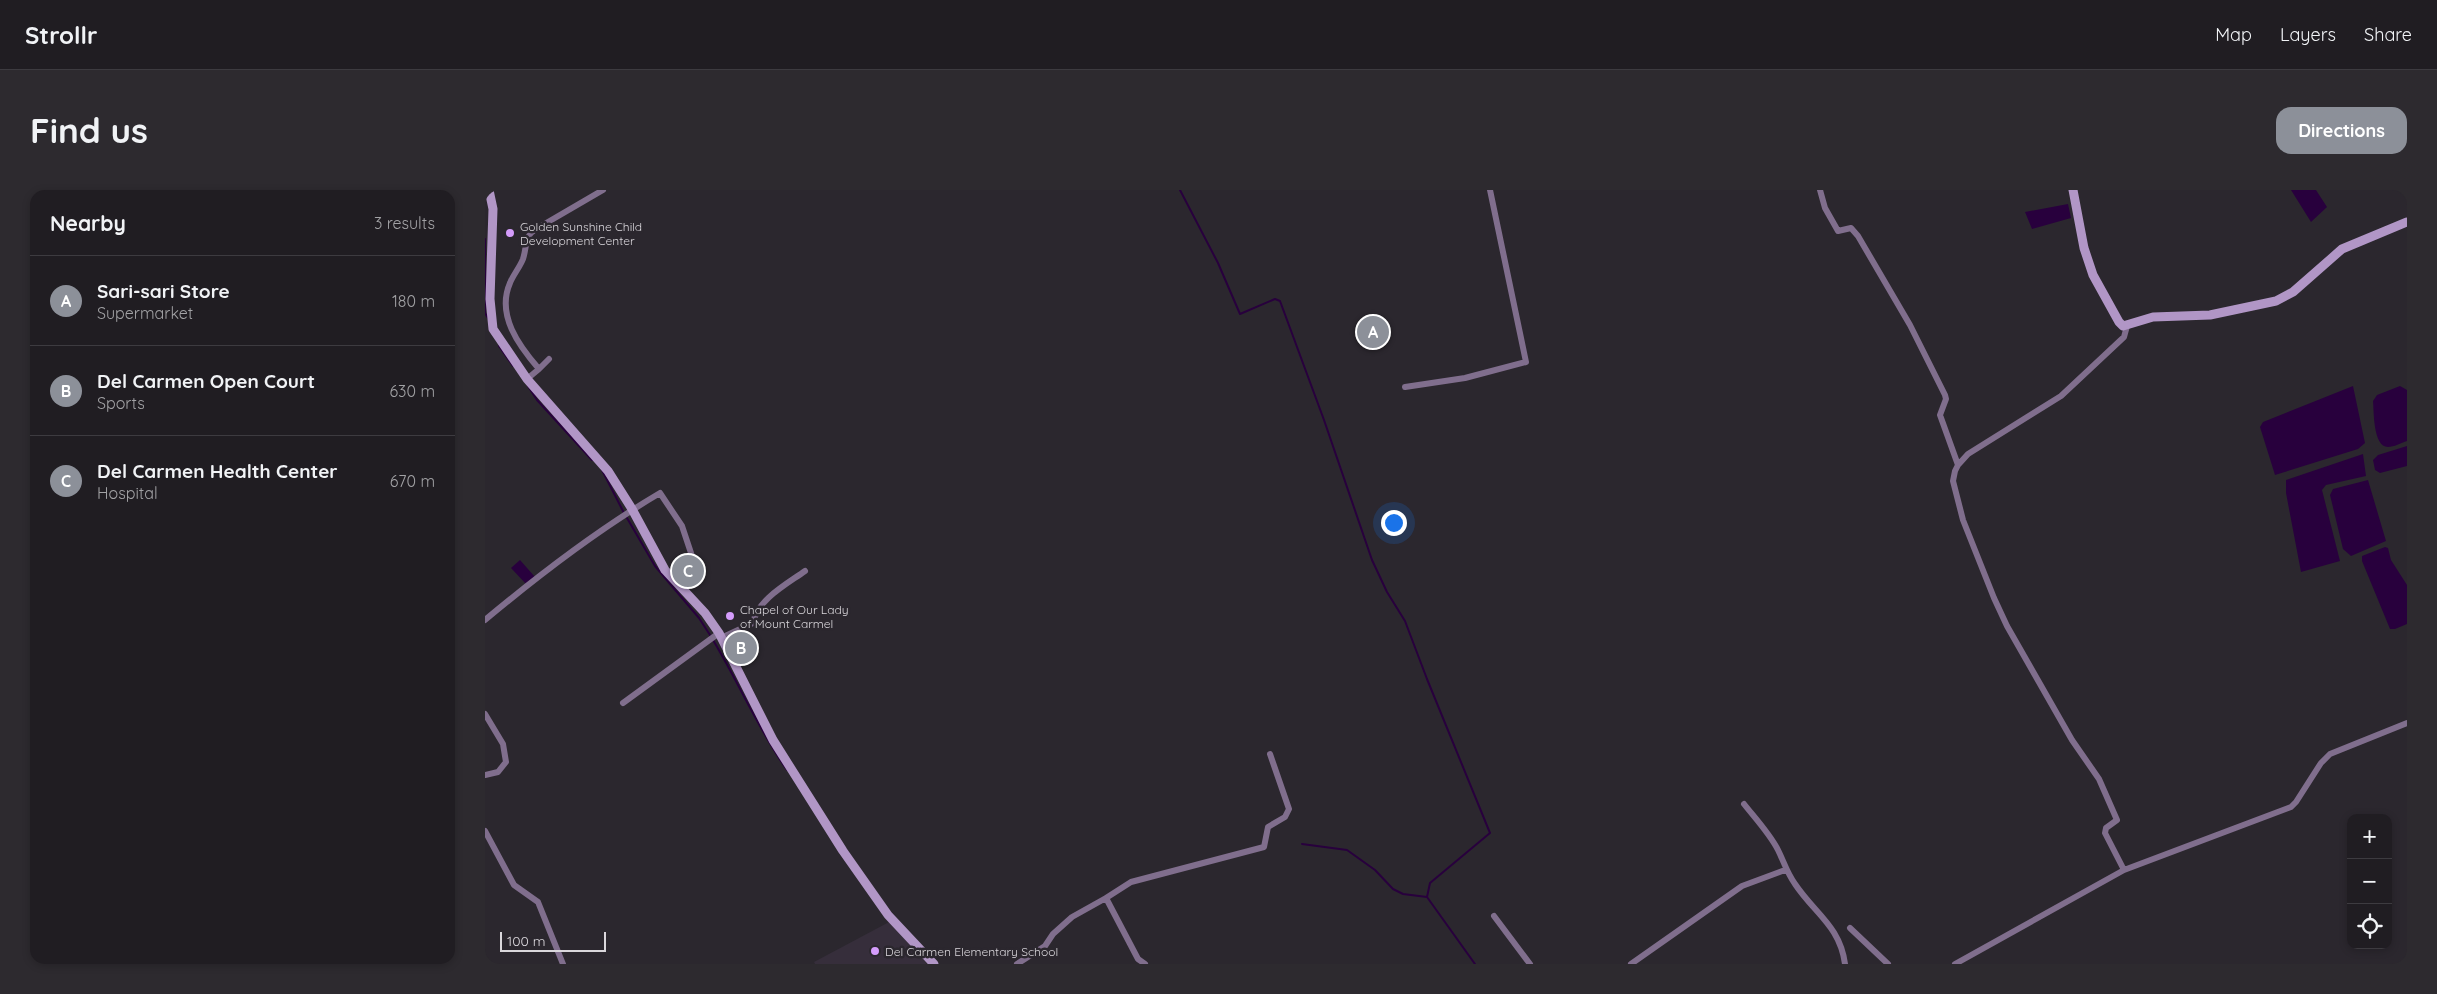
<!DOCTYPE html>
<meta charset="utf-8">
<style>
body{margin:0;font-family:Quicksand,sans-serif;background:#2d2a2f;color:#f1f3f6}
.controls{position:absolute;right:15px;bottom:15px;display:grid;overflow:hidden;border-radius:10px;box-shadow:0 2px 8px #0003}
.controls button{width:45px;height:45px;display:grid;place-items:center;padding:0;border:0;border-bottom:1px solid #3d3b40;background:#201d22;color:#f1f3f6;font:25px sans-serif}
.scale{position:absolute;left:15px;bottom:12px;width:106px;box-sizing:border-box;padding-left:5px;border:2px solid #dad7dc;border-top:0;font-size:14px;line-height:18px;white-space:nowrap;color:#dad7dc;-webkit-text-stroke:4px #2b272e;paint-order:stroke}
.you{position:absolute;left:908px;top:332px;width:18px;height:18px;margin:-12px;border:4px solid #fff;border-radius:50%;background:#1a73e8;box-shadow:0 0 0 8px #1a73e833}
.badge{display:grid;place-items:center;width:32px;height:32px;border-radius:50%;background:#8c9099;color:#fff;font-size:16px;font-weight:700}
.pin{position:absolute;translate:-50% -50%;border:2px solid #fff;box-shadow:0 1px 5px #0006}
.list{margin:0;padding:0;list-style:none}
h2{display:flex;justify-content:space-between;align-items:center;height:65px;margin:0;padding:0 20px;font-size:21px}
h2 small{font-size:16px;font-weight:400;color:#a2a2a5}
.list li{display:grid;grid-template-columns:32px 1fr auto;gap:15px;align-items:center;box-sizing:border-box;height:90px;padding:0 20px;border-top:1px solid #3d3b40}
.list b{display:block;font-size:19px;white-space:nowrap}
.list p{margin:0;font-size:16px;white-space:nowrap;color:#a2a2a5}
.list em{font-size:16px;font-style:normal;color:#a2a2a5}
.icon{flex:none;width:28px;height:28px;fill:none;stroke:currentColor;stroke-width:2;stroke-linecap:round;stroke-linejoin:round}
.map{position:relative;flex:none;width:1922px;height:774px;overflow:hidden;border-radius:15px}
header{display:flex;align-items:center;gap:30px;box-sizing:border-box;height:70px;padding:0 25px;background:#201d22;border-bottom:1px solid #3d3b40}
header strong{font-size:24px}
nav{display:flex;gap:28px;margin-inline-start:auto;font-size:18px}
.intro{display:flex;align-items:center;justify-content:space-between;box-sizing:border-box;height:120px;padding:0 30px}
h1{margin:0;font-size:35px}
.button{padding:12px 22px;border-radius:15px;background:#8c9099;color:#fff;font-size:18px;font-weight:700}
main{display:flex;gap:30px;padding:0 30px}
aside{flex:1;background:#201d22;border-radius:15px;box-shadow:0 2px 8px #0003}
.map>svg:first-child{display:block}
</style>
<header>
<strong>Strollr</strong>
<nav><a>Map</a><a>Layers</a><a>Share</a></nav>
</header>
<div class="intro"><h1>Find us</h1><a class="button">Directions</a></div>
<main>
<aside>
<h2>Nearby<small>3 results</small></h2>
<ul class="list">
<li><span class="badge">A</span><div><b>Sari-sari Store</b><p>Supermarket</p></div><em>180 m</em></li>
<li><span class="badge">B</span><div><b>Del Carmen Open Court</b><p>Sports</p></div><em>630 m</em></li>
<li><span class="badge">C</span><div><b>Del Carmen Health Center</b><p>Hospital</p></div><em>670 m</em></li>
</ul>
</aside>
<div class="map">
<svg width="1922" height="774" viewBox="0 0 1922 774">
<rect width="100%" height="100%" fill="#2b272e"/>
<path fill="#362e3b" d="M406,731L442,774H330L329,772Z"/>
<path fill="#4f2d64" d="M259,443L269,465L252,473L242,451Z"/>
<path fill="#28003d" d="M1806,0H1831L1842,17L1826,32Z
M1583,14L1586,28L1547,39L1540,22Z
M1868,196L1880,253L1873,259L1790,285L1775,237L1778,232Z
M1915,196L1922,200V251C1916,253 1909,257 1903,257C1888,257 1889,222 1888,211L1892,205Z
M1922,256V276L1895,283L1890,280L1888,270L1893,265Z
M1878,264L1881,286L1841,295L1837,300L1855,371L1816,382L1801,303V290Z
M1883,290L1901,351L1866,366L1858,359L1845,305L1848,299Z
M1900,357L1903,358L1906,370L1922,395V434L1910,439H1905L1877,371V366Z
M35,370L50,387L41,394L26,378Z"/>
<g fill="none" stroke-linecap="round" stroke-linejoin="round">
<path stroke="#28003d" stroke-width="2" d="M695,0L733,73L755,124L790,109L795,111L839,230L887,370L902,402L920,431L942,489L1005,643L945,693L942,707L990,774
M0,49V123L3,128
M14,156L28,176
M43,196L52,210L107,270
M116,278L139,323
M142,328L170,376L214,428L225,445
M228,450C254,493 273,539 302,580
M817,654L862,660L890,680L908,699L918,704L942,707"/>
<path stroke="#806e8d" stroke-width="6" d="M1335,0L1340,18L1353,41L1366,38L1373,46L1425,135L1460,205L1461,209L1455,225L1473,275L1470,281L1468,291L1478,330L1509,408L1522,436L1587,550L1614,589L1632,630L1621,638L1620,643L1639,680
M54,179L64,169
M42,189L54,179C34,156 11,125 25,93C28,85 35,77 38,69C42,57 39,46 51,39L118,0
M920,197L980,188L1041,172L1005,0
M1473,275L1483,264L1576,206L1639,147L1642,136
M0,430C55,384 114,339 175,303L197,336L207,366L217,381
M236,448L268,433C273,409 302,394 320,381
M138,513L234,443
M0,524L18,554L21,572L13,582L0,585
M1259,614C1270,628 1285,644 1293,660C1299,672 1302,683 1310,694C1330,724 1355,736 1360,774
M0,641L29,695L53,712L78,774
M621,708L646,692L779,657L783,637L800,627L804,619L785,564
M1009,726L1045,774
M1365,738L1403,774
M532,774L560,756L568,744L587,727L621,708L653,769L660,774
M1146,774L1257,696L1300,680
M1470,774L1639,680L1806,617L1811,612L1836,573L1845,564L1922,533"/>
<path stroke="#b196c6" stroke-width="9" d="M4,0L8,19L5,109L8,139L42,189L123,281L147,319L180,380L220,423L234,443L288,550L358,661L403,725L449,774
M1588,0L1599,58L1608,85L1634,132L1638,136L1668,127L1725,125L1791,111L1808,102L1857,59L1922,32"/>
</g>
<g fill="#d49cfb" stroke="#2b272e" stroke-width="2">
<circle cx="25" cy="43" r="5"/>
<circle cx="245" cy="426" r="5"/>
<circle cx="390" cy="761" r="5"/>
</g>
<g text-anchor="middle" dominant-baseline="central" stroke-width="5" stroke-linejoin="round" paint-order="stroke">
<g font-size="12" fill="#dad7dc" stroke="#2b272e" text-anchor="start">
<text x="35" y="36">Golden Sunshine Child<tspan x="35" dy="14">Development Center</tspan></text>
<text x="255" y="419">Chapel of Our Lady<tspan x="255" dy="14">of Mount Carmel</tspan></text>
<text x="400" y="761">Del Carmen Elementary School</text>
</g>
</g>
</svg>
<div class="controls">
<button>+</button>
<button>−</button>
<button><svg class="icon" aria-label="locate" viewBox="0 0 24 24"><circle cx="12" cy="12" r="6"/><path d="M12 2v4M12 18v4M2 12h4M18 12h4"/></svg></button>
</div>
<div class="scale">100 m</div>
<div class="you"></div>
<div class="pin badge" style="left:888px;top:142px">A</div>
<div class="pin badge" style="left:256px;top:458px">B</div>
<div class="pin badge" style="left:203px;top:381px">C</div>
</div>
</main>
